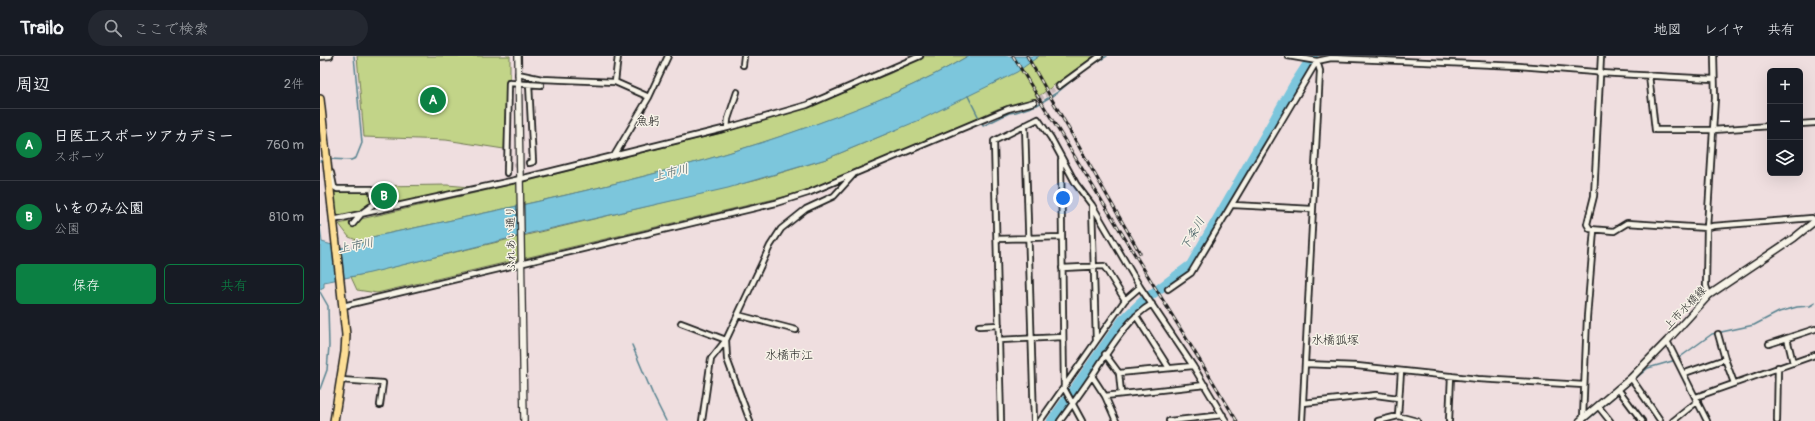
<!DOCTYPE html>
<html lang="ja">
<meta charset="utf-8">
<style>
body{margin:0;font-family:Pangolin,"Klee One",sans-serif;background:#242831;color:#f1f3f6}
.controls{position:absolute;right:12px;top:12px;display:grid;overflow:hidden;border-radius:6px;box-shadow:0 4px 16px #0002}
.controls button{width:36px;height:36px;display:grid;place-items:center;padding:0;border:0;border-bottom:1px solid #363941;background:#171b24;color:#f1f3f6;font:20px sans-serif}
.you{position:absolute;left:743px;top:142px;width:14px;height:14px;margin:-10px;border:3px solid #fff;border-radius:50%;background:#1a73e8;box-shadow:0 0 0 6px #1a73e833}
.badge{display:grid;place-items:center;width:26px;height:26px;border-radius:50%;background:#0b8043;color:#fff;font-size:13px;font-weight:700}
.pin{position:absolute;translate:-50% -50%;border:2px solid #fff;box-shadow:0 1px 4px #0006}
.list{margin:0;padding:0;list-style:none}
h2{display:flex;justify-content:space-between;align-items:center;height:52px;margin:0;padding:0 16px;font-size:17px}
h2 small{font-size:13px;font-weight:400;color:#9ea1a6}
.list li{display:grid;grid-template-columns:26px 1fr auto;gap:12px;align-items:center;box-sizing:border-box;height:72px;padding:0 16px;border-top:1px solid #363941}
.list b{display:block;font-size:15px;white-space:nowrap}
.list p{margin:0;font-size:13px;white-space:nowrap;color:#9ea1a6}
.list em{font-size:13px;font-style:normal;color:#9ea1a6}
.actions{display:flex;gap:8px;padding:12px 16px}
.actions a{flex:1;padding:9px 0;border:1px solid #0b8043;border-radius:6px;text-align:center;font-size:14px;color:#0b8043}
.actions .main{background:#0b8043;color:#fff}
.icon{flex:none;width:22px;height:22px;fill:none;stroke:currentColor;stroke-width:2;stroke-linecap:round;stroke-linejoin:round}
.map{position:relative;flex:none;width:1495px;height:365px;overflow:hidden}
header{display:flex;align-items:center;gap:24px;box-sizing:border-box;height:56px;padding:0 20px;background:#171b24;border-bottom:1px solid #363941}
header strong{font-size:19px}
nav{display:flex;gap:22px;margin-inline-start:auto;font-size:14px}
.search{width:280px;height:36px;background:#242831;display:flex;align-items:center;gap:10px;box-sizing:border-box;padding:0 14px;border-radius:22px;color:#9ea1a6;font-size:15px}
main{display:flex}
aside{flex:1;background:#171b24}
.map>svg:first-child{display:block}
</style>
<header>
<strong>Trailo</strong>
<div class="search"><svg class="icon" aria-label="search" viewBox="0 0 24 24"><circle cx="10" cy="10" r="6"/><path d="M15 15l6 6"/></svg>ここで検索</div>
<nav><a>地図</a><a>レイヤ</a><a>共有</a></nav>
</header>
<main>
<aside>
<h2>周辺<small>2件</small></h2>
<ul class="list">
<li><span class="badge">A</span><div><b>日医工スポーツアカデミー</b><p>スポーツ</p></div><em>760 m</em></li>
<li><span class="badge">B</span><div><b>いをのみ公園</b><p>公園</p></div><em>810 m</em></li>
</ul>
<div class="actions"><a class="main">保存</a><a>共有</a></div>
</aside>
<div class="map">
<svg width="1495" height="365" viewBox="0 0 1495 365">
<rect width="100%" height="100%" fill="#efdedf"/>
<filter id="ink" filterUnits="userSpaceOnUse"><feTurbulence type="fractalNoise" baseFrequency=".025" numOctaves="2"/><feDisplacementMap in="SourceGraphic" scale="8" xChannelSelector="R" yChannelSelector="G"/><feConvolveMatrix kernelMatrix="1 2 1 2 8 2 1 2 1" color-interpolation-filters="sRGB"/></filter>
<g filter="url(#ink)">
<path fill="#c2d488" stroke="#6f7852" d="M37,0H190V23H187L184,93L126,84L44,81Z
M605,0H648C601,28 549,49 497,68C353,120 201,149 52,181L44,187L29,181L19,168L212,124L401,77L498,47L571,17Z
M719,0H774L715,43L677,53L593,92L495,131L467,140L57,237L37,234L31,221L437,124L506,103L566,78Z
M127,129L151,131L23,161L15,158L12,134H49L58,130Z"/>
<path fill="#7cc6dc" stroke="#56828f" d="M648,0H719L697,16L648,40L602,63L506,103L408,132L211,177L50,217L4,226V231L0,233V169L2,186C25,193 31,196 52,181C201,149 353,120 496,68C548,49 601,28 648,0Z"/>
<g fill="none" stroke-linecap="round" stroke-linejoin="round">
<path stroke="#56828f" stroke-width="1.5" d="M773,8L787,0
M648,40L663,70L689,57L696,56L717,49L738,36L768,11
M8,103L31,104L36,102L42,87L34,0
M0,105L5,104
M0,236L8,250L9,290L7,314L0,333
M312,289L333,339L346,365
M1315,323L1328,312L1356,304L1392,278L1434,269L1459,256L1477,251L1490,250L1495,247
M1266,365L1312,326"/>
<path stroke="#7cc6dc" stroke-width="10" d="M732,365L803,264L823,245L871,209L974,29L993,0"/>
<path stroke="#c5b7b8" stroke-width="4.5" stroke-dasharray="4.5 2" stroke-linecap="butt" d="M714,46L739,30
M193,109L209,107"/>
<g stroke="#1c1c1c" stroke-width="8">
<path id="minor" d="M298,0L295,26L329,41
M968,0L997,5L1011,2L1199,10L1275,16L1280,17L1393,23
M1281,0L1274,140L1267,168L1270,173L1294,175L1307,167L1387,172L1393,170L1492,162L1495,164
M0,1L10,0
M423,9L424,0
M198,18L222,23L295,26
M1329,19L1335,74H1393L1450,70
M739,30L780,0
M1480,68L1495,67
M705,69L714,365
M407,72L408,63L417,36
M294,100L329,41L348,0
M741,104L744,332L762,365
M209,107L213,106L209,28
M11,117L14,131L17,133H52L54,148L43,156L33,168
M187,117L189,27L221,29
M913,149L992,153
M772,150L776,285
M13,164L200,123L407,72L487,49L600,0
M677,183L741,181
M742,212L784,210L805,244
M848,233L871,217L997,5
M1389,239L1386,230L1387,172L1395,42L1394,0
M23,250L456,147L488,137L688,53L714,46
M418,259L476,274
M816,260L849,312
M361,267L406,284L391,303L382,365
M659,270L679,269
M1398,278L1405,303
M1467,282L1473,307
M679,284L743,281
M1347,285L1387,365
M1449,288L1495,273
M785,298L799,317L801,337
M985,308L1037,310L1158,323L1264,329
M799,317L873,310
M1365,317L1405,303L1414,327
M772,320L785,340L796,365
M1311,322L1340,364
M21,324L63,327L60,349
M1298,333L1322,365
M785,340L885,329
M1376,341L1495,299
M983,347L1056,339L1078,342
M1278,350L1290,365
M1078,360L1081,315
M1263,362L1267,261L1274,174
M430,365L407,303L406,284L450,190L461,173L486,153L514,140L533,119
M681,365L674,85L718,63L731,82L756,128L772,149L820,231L873,310L906,365
M720,365L805,244L820,231
M740,365C751,350 762,335 772,320C788,296 807,262 832,248
M849,365L903,359
M982,365L1000,15L997,5
M1058,365L1078,360L1097,365
M1129,365L1131,320
M1353,365L1378,345
M1457,365L1458,311"/>
</g>
<g stroke="#1c1c1c" stroke-width="8">
<path id="tertiary" d="M198,0L204,365"/>
</g>
<g stroke="#1c1c1c" stroke-width="9">
<path id="secondary" d="M1260,365L1311,322L1347,285L1389,239L1474,182L1495,165"/>
</g>
<g stroke="#1c1c1c" stroke-width="10">
<path id="primary" d="M0,43L26,279L25,296L14,365"/>
</g>
<use href="#minor" stroke="#f7f3e8" stroke-width="4.5"/>
<use href="#tertiary" stroke="#f7f3e8" stroke-width="5.5"/>
<use href="#secondary" stroke="#f7f3e8" stroke-width="6"/>
<use href="#primary" stroke="#fdde96" stroke-width="7"/>
<g stroke="#1c1c1c" stroke-width="3">
<path id="rail" d="M693,0L917,365
M707,0L820,197"/>
</g>
<use href="#rail" stroke="#f7f3e8" stroke-width="1.5" stroke-dasharray="4.5" stroke-linecap="butt"/>
</g>
</g>
<g text-anchor="middle" dominant-baseline="central" stroke-width="3" stroke-linejoin="round" paint-order="stroke">
<g font-size="11" fill="#1c1c1c" stroke="#f7f3e8">
<text transform="translate(191 183) rotate(-91)">ふれあい通り</text>
<text transform="translate(1365 252) rotate(-46)">上市水橋線</text>
</g>
<g font-size="12" fill="#1c1c1c" stroke="#f7f3e8">
<text x="328" y="65">魚躬</text>
<text x="1015" y="284">水橋狐塚</text>
<text x="469" y="299">水橋市江</text>
</g>
<g font-size="12" font-style="italic" fill="#3e585f" stroke="#f7f3e8">
<text transform="translate(351 117) rotate(-14)">上市川</text>
<text transform="translate(873 178) rotate(-60)">下条川</text>
<text transform="translate(36 190) rotate(-11)">上市川</text>
</g>
</g>
</svg>
<div class="controls">
<button>+</button>
<button>−</button>
<button><svg class="icon" aria-label="layers" viewBox="0 0 24 24"><path d="M12 4l9 5-9 5-9-5zM3 14l9 5 9-5"/></svg></button>
</div>
<div class="you"></div>
<div class="pin badge" style="left:113px;top:44px">A</div>
<div class="pin badge" style="left:64px;top:140px">B</div>
</div>
</main>
